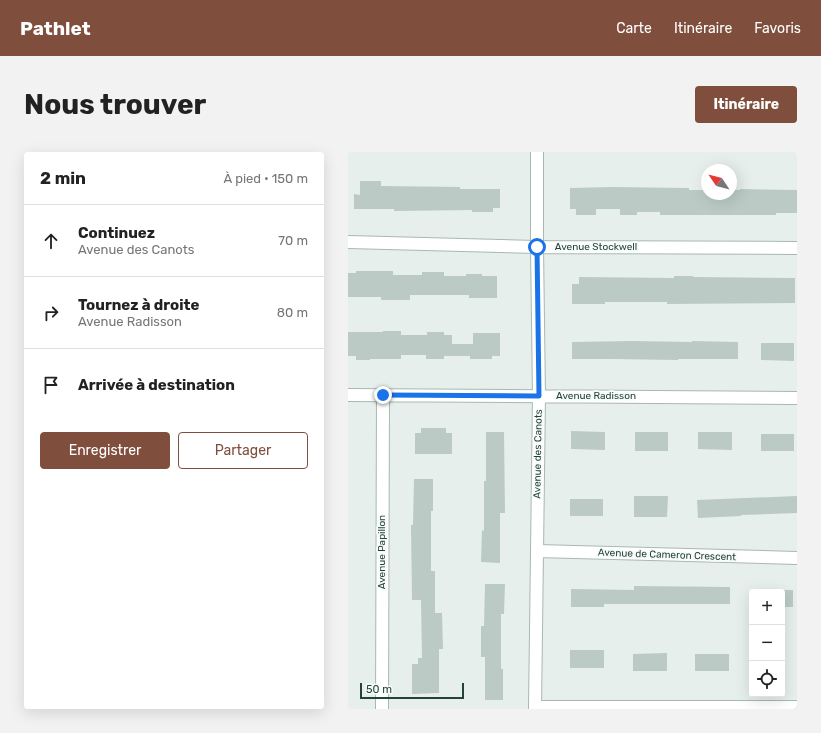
<!DOCTYPE html>
<html lang="fr">
<meta charset="utf-8">
<style>
body{margin:0;font-family:Rubik,sans-serif;background:#f2f2f2;color:#222}
.controls{position:absolute;right:12px;bottom:12px;display:grid;overflow:hidden;border-radius:4px;box-shadow:0 4px 16px #0002}
.controls button{width:36px;height:36px;display:grid;place-items:center;padding:0;border:0;border-bottom:1px solid #e0e0e0;background:#fff;color:#222;font:20px sans-serif}
.compass{position:absolute;left:353px;top:12px;width:36px;height:36px;border-radius:50%;background:#fff;box-shadow:0 4px 16px #0002;rotate:305deg}
.scale{position:absolute;left:12px;bottom:10px;width:104px;box-sizing:border-box;padding-left:4px;border:2px solid #24423a;border-top:0;font-size:11px;line-height:14px;white-space:nowrap;color:#24423a;-webkit-text-stroke:3px #f7fbf9;paint-order:stroke}
.stop{position:absolute;width:12px;height:12px;margin:-9px;border:3px solid #1a73e8;border-radius:50%;background:#fff}
.stop.end{background:#1a73e8;border-color:#fff;box-shadow:0 1px 4px #0008}
.list{margin:0;padding:0;list-style:none}
h2{display:flex;justify-content:space-between;align-items:center;height:52px;margin:0;padding:0 16px;font-size:17px}
h2 small{font-size:13px;font-weight:400;color:#767676}
.list li{display:grid;grid-template-columns:26px 1fr auto;gap:12px;align-items:center;box-sizing:border-box;height:72px;padding:0 16px;border-top:1px solid #e0e0e0}
.list b{display:block;font-size:15px;white-space:nowrap}
.list p{margin:0;font-size:13px;white-space:nowrap;color:#767676}
.list em{font-size:13px;font-style:normal;color:#767676}
.actions{display:flex;gap:8px;padding:12px 16px}
.actions a{flex:1;padding:9px 0;border:1px solid #804e3d;border-radius:4px;text-align:center;font-size:14px;color:#804e3d}
.actions .main{background:#804e3d;color:#fff}
.icon{flex:none;width:22px;height:22px;fill:none;stroke:currentColor;stroke-width:2;stroke-linecap:round;stroke-linejoin:round}
.map{position:relative;flex:none;width:449px;height:557px;overflow:hidden;border-radius:4px}
header{display:flex;align-items:center;gap:24px;box-sizing:border-box;height:56px;padding:0 20px;background:#804e3d;color:#fff}
header strong{font-size:19px}
nav{display:flex;gap:22px;margin-inline-start:auto;font-size:14px}
.intro{display:flex;align-items:center;justify-content:space-between;box-sizing:border-box;height:96px;padding:0 24px}
h1{margin:0;font-size:28px}
.button{padding:10px 18px;border-radius:4px;background:#804e3d;color:#fff;font-size:14px;font-weight:700}
main{display:flex;gap:24px;padding:0 24px}
aside{flex:1;background:#fff;border-radius:4px;box-shadow:0 4px 16px #0002}
.map>svg:first-child{display:block}
</style>
<header>
<strong>Pathlet</strong>
<nav><a>Carte</a><a>Itinéraire</a><a>Favoris</a></nav>
</header>
<div class="intro"><h1>Nous trouver</h1><a class="button">Itinéraire</a></div>
<main>
<aside>
<h2>2 min<small>À pied · 150 m</small></h2>
<ul class="list">
<li><svg class="icon" aria-label="ahead" viewBox="0 0 24 24"><path d="M12 20V5M6 11l6-6 6 6"/></svg><div><b>Continuez</b><p>Avenue des Canots</p></div><em>70 m</em></li>
<li><svg class="icon" aria-label="right" viewBox="0 0 24 24"><path d="M7 20v-9h11M14 6l5 5-5 5"/></svg><div><b>Tournez à droite</b><p>Avenue Radisson</p></div><em>80 m</em></li>
<li><svg class="icon" aria-label="arrive" viewBox="0 0 24 24"><path d="M6 21V4h12l-3 4 3 4H6"/></svg><div><b>Arrivée à destination</b></div></li>
</ul>
<div class="actions"><a class="main">Enregistrer</a><a>Partager</a></div>
</aside>
<div class="map">
<svg width="449" height="557" viewBox="0 0 449 557">
<rect width="100%" height="100%" fill="#e6efeb"/>
<path fill="#bbcac4" d="M12,29H33V34L112,35V37H152V56H145V60H124V58L46,59V57H6V42L12,43Z
M264,35L341,36V38H359V42H383V38H392V37L449,38V61H428V63H312V60H289V63H272V57H248V63H228V57H222V36Z
M8,119H45V123H74V120H96V124H118V122H134V124H149V146H121V143H62V148H33V145H0V121H8Z
M326,124H345V125L447,126V151L319,152V150H257V152H224V132H231V125L326,126Z
M35,179H53V183H79V180H96V183H104V192H125V181H152V204H144V207H122V204H96V207H78V203H53V207H22V208H8V204H0V180H35Z
M284,189L344,190V189L390,190V207H330V208L265,207H224V190Z
M413,191H446V209L413,208Z
M73,276H98V281H104V302H67V281H73Z
M223,279L257,280V298L223,297Z
M138,280H156L157,361H152V411L133,410L134,378L136,379V329H138Z
M287,280H320V299H287Z
M350,280H384V298L350,297Z
M413,282H446V299H413Z
M66,327H85V359H83V419H87V461H94L95,497H91V541L64,542V512H70V506H74L73,448H64L63,373H65Z
M286,344H320L319,365H286Z
M449,344V361L393,363V364L350,366L349,348Z
M222,347H255V364H222Z
M137,432H157L156,462H153V517H155V548H137V505H133V474H136Z
M286,434L382,435V452H256V455H223V437L286,438Z
M434,438H445V455H434Z
M222,498H256V516H222Z
M319,501V519H285V502Z
M347,502H381V519H347Z"/>
<g fill="none" stroke-linecap="round" stroke-linejoin="round">
<g stroke="#a8b8b2" stroke-width="14">
<path id="minor" d="M0,90L189,95L449,96
M0,243L449,246
M189,399L449,406
M187,555H449
M34,557L35,243
M187,557L191,244L189,95V0"/>
</g>
<use href="#minor" stroke="#fff" stroke-width="12"/>
</g>
<g fill="none" stroke-linecap="round" stroke-linejoin="round">
<path stroke="#1a73e8" stroke-width="5" d="M35,243L191,244L189,95"/>
</g>
<g text-anchor="middle" dominant-baseline="central" stroke-width="3.5" stroke-linejoin="round" paint-order="stroke">
<g font-size="10" fill="#24423a" stroke="#f7fbf9">
<text x="248" y="95">Avenue Stockwell</text>
<text x="248" y="244">Avenue Radisson</text>
<text transform="translate(190 302) rotate(-89)">Avenue des Canots</text>
<text transform="translate(34 400) rotate(-90)">Avenue Papillon</text>
<text transform="translate(319 403) rotate(2)">Avenue de Cameron Crescent</text>
</g>
</g>
</svg>
<div class="controls">
<button>+</button>
<button>−</button>
<button><svg class="icon" aria-label="locate" viewBox="0 0 24 24"><circle cx="12" cy="12" r="6"/><path d="M12 2v4M12 18v4M2 12h4M18 12h4"/></svg></button>
</div>
<svg class="compass" viewBox="-18 -18 36 36"><path d="M0-13l5 13h-10z" fill="#e53935"/><path d="M0 13l5-13h-10z" fill="#767676"/></svg>
<div class="scale">50 m</div>
<div class="stop" style="left:189px;top:95px"></div>
<div class="stop end" style="left:35px;top:243px"></div>
</div>
</main>
